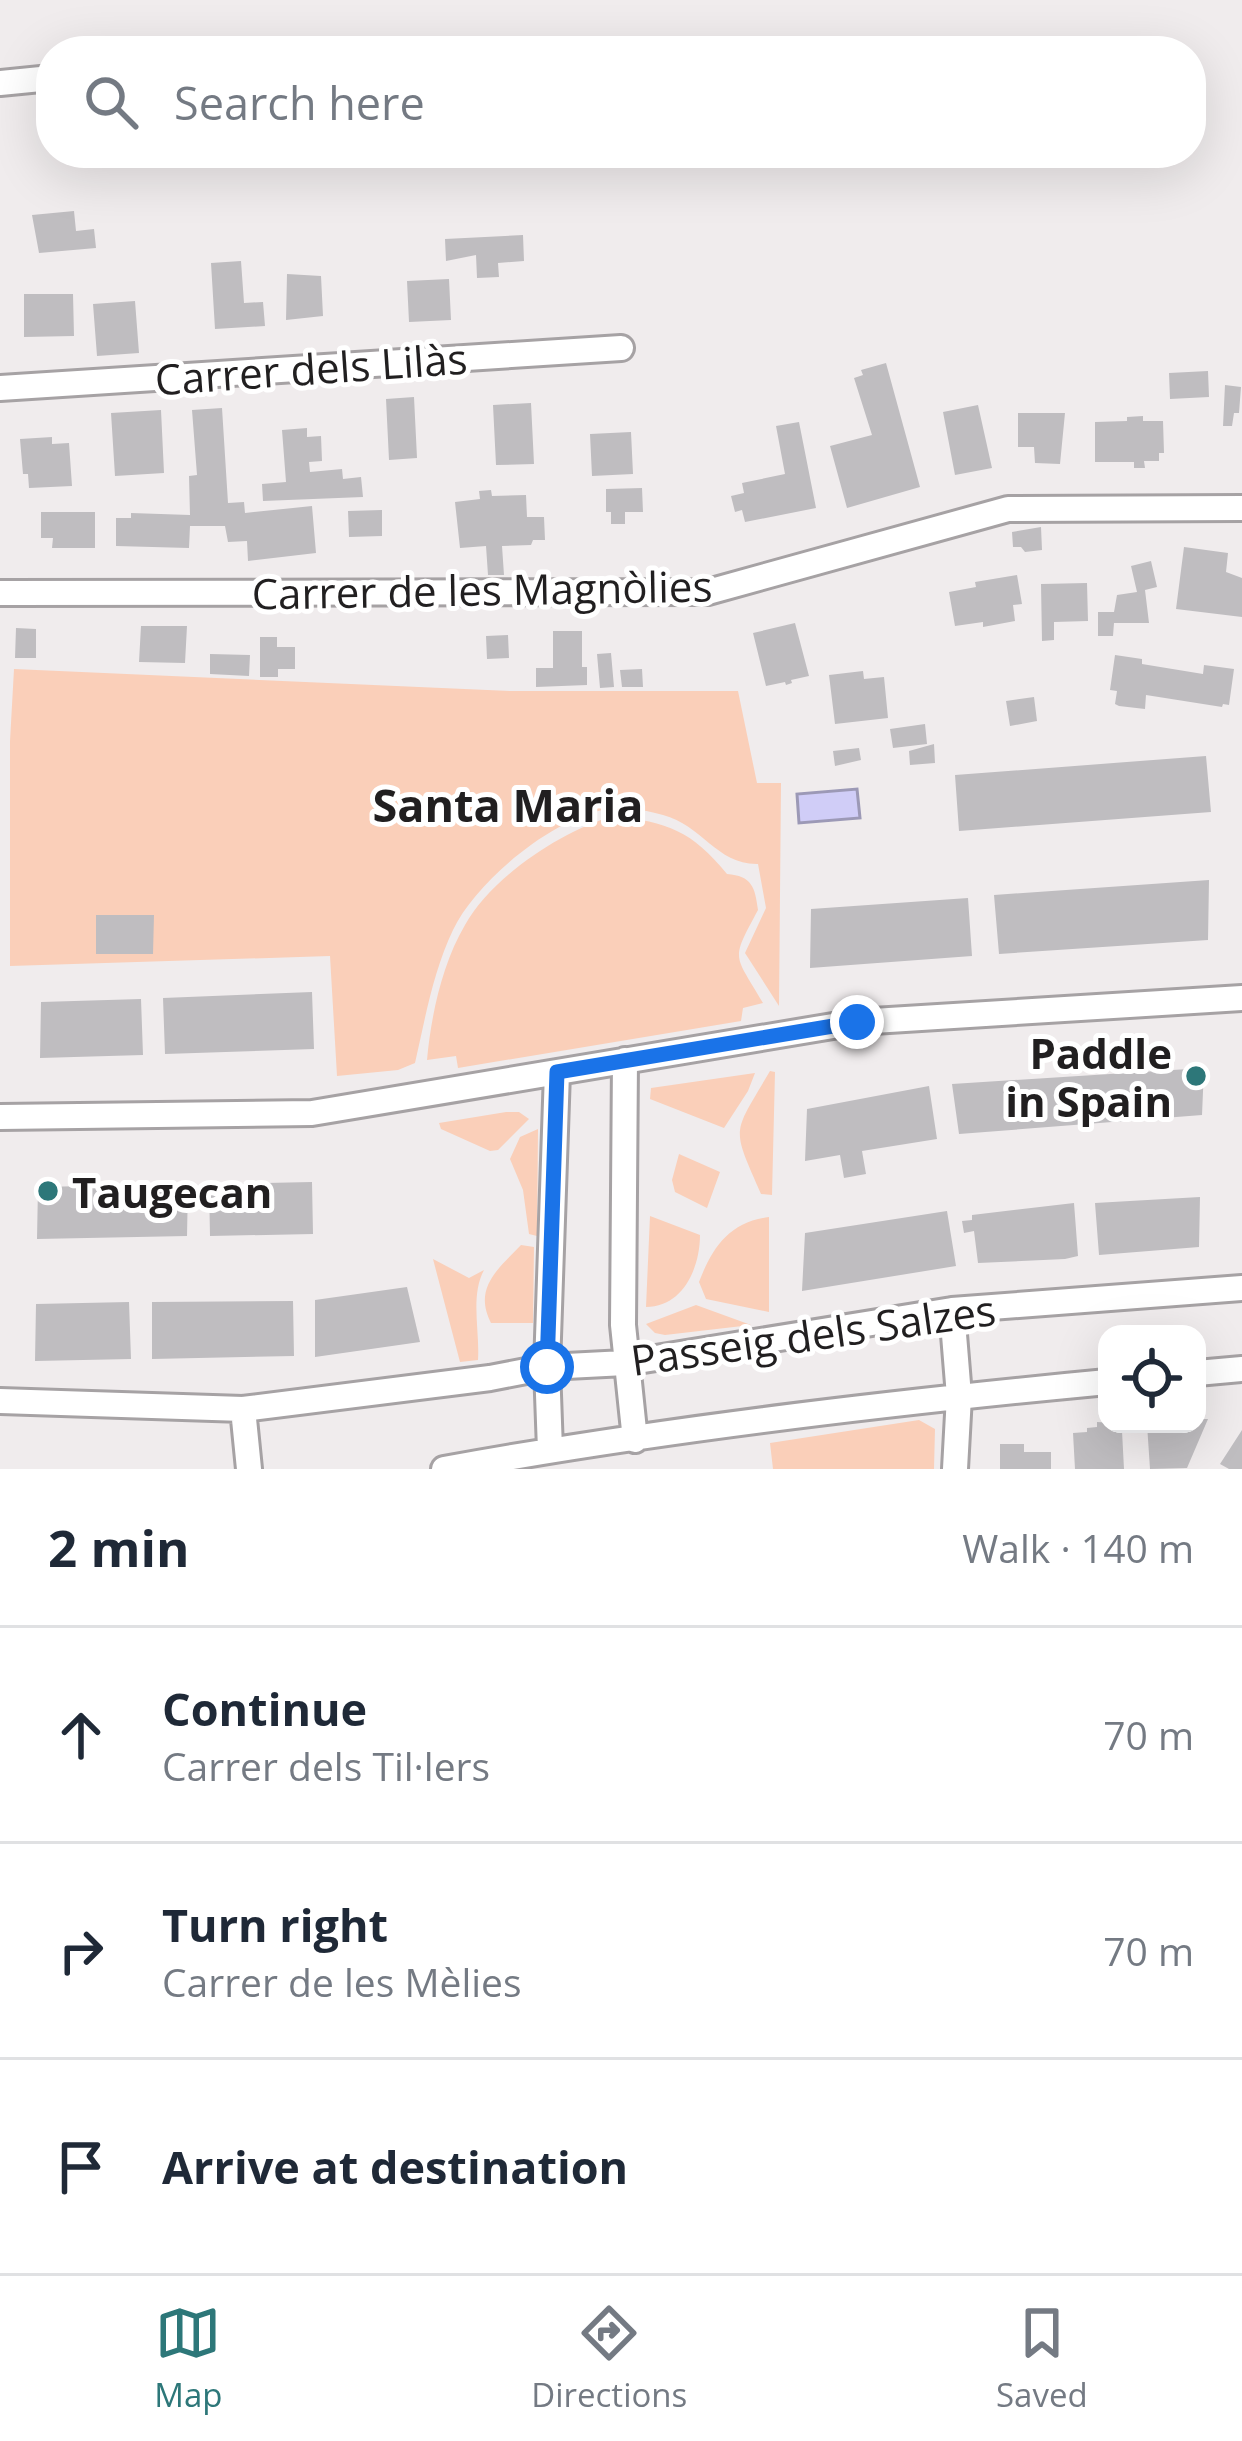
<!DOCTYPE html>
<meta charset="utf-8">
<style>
body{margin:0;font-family:"Open Sans",sans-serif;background:#f2f2f3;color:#1f2937}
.controls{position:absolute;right:36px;bottom:36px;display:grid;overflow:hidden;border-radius:24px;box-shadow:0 12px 48px #0002}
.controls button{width:108px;height:108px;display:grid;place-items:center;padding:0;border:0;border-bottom:3px solid #e0e1e3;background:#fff;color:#1f2937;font:60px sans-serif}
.stop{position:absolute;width:36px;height:36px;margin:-27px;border:9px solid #1a73e8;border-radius:50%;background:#fff}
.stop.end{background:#1a73e8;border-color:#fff;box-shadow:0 3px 12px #0008}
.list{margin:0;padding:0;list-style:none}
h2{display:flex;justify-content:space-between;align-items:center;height:156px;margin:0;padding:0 48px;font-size:51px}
h2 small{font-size:39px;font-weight:400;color:#747a83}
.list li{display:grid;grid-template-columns:78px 1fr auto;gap:36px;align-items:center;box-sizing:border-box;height:216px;padding:0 48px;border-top:3px solid #e0e1e3}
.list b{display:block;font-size:45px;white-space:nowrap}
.list p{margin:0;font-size:39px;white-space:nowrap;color:#747a83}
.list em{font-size:39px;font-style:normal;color:#747a83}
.icon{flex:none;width:66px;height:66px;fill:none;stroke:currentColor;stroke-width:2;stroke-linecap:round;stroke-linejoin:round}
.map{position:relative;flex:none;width:1242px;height:1469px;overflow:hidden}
.search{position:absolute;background:#fff;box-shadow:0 12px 48px #0002;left:36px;right:36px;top:36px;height:132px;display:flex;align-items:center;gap:30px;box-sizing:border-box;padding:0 42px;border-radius:48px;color:#747a83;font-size:45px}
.sheet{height:804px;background:#fff}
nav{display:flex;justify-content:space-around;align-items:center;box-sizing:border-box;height:168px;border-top:3px solid #e0e1e3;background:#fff;font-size:33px;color:#747a83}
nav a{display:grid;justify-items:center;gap:6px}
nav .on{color:#2d7779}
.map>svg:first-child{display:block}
</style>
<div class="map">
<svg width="1242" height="1469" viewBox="0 0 1242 1469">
<rect width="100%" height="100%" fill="#f0eced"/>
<path fill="#facfb9" d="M14,669L510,691H738L757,783H781L779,1006L745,953L766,908L758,864C717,865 702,825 663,815C647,811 626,806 608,809C554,817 476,881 453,930C433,972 425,1019 415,1063L398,1070L337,1076L330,956L10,966V741Z
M613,816C668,822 692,831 727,874C752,876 755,887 758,910C730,962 734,953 763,1003L743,1008L741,1021L458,1068L456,1056L427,1060C431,1016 442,964 465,925C492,877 561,831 613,816Z
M770,1071L775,1072L772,1195L761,1194C731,1125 732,1136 770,1071Z
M755,1073L748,1091L724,1128L650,1099L651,1088Z
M506,1112H519L529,1119L498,1150L490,1151L441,1129L439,1123Z
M538,1129L537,1236L529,1234L523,1190L510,1159L520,1137Z
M679,1154L720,1172L707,1208L675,1192L672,1180Z
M650,1216L700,1235C700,1268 683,1307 646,1307Z
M769,1217V1312L706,1299L699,1282C712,1248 729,1222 769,1217Z
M521,1245L534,1247L533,1323H491C473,1288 498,1269 521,1245Z
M433,1259L469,1278L484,1270C470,1296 480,1331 478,1360L460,1362Z
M696,1305L751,1325L665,1335L655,1333L646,1324Z
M919,1420L935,1429L934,1469H773L770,1443Z"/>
<path fill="#d0cdf7" stroke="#9c99b6" stroke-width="3" d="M857,789L860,818L799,823L797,794Z"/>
<path fill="#bfbdc0" d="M74,211L76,231L94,229L96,248L39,253L32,215Z
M523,235L524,261L498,263L499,277L477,278L476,255L446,261L445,239Z
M241,261L244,303L263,302L265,326L215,329L211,263Z
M287,274L321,276L323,316L286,320Z
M449,279L451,320L409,322L407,281Z
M24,294H73L74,336L24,337Z
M135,301L139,353L97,356L93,304Z
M886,363L920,487L847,508L830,446L872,435L854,378L863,375L861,370Z
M1208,371L1209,397L1170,399L1169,373Z
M1225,385L1241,387L1239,413H1234L1232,426H1223Z
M414,397L417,458L389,460L386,399Z
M531,403L534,464L496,465L493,405Z
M978,405L992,468L955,475L943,412Z
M222,408L228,503L244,502L245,513L312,506L316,553L248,561L247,541L228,542L225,526H190L189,548L116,546V518H131V513L190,515L189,476L197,475L192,410Z
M161,410L164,473L115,476L111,413Z
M1018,413H1065L1060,464L1035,463L1034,447H1018Z
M1143,416V421H1163L1164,453H1159V461H1144L1145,468H1134V462H1095V422L1127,421V417Z
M799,422L816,508L745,522L742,510L735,512L731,496L744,493L742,483L785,474L776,426Z
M307,428V437L321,436L322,461L309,462L310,472L342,469L343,479L361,477L363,497L263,501L262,484L286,482L282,430Z
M631,432L633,474L592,476L590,434Z
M52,437V444L69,443L72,486L29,488L28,474H23L20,439Z
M642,488L643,512H625V524H611V512H606V489Z
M491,490L492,496L526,495L527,517H544L545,540H533L531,545L502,546L504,575H488L486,546L460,548L455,502L480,499L479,491Z
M382,510V536L349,537L348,511Z
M41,512H95V548H52L53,538H41Z
M1041,527L1042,550L1025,552L1021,547H1013L1012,532Z
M1184,547L1228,553L1226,572L1242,578V617L1176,609Z
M1151,561L1157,587L1145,590L1149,623H1114L1113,636H1098V612H1114L1117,595L1137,592L1131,566Z
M1017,575L1022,604L1013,605L1015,621L983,627V622L955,626L949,592L976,587L975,582Z
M1087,583L1088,621L1054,622V640L1042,641L1041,584Z
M795,623L809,676L791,680L792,683L786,685L785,682L766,686L753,633Z
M141,626H187L185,663L139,662Z
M16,628L36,629V658H15Z
M553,631H582V667H587V685L536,687V668H553Z
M508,635L509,658L487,659L486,636Z
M260,637H277V647H295V669H278V677H260Z
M611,653L614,687L600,688L597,654Z
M210,654L250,655L249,676L210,674Z
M1115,655L1142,659V664L1203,674L1204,665L1234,669L1229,705L1223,704L1222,707L1146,695L1145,709L1119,706L1115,704L1117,691L1110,690Z
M642,669L643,687H622L620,670Z
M863,671L864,679L884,677L888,718L835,724L829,675Z
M1034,697L1037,721L1010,726L1006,701Z
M925,724L927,744L893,748L890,729Z
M934,744L935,763L910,765L909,751Z
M859,748L861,760L835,766L833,751Z
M1206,756L1211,812L959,831L955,775Z
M1209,880L1208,940L999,954L994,895Z
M968,898L972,956L810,968L811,909Z
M96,915H154L153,954H96Z
M312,992L314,1049L165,1054L163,998Z
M141,999L143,1055L40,1058L41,1002Z
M1204,1068L1202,1115L959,1134L952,1084Z
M929,1086L937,1139L862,1151L866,1174L844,1178L840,1155L805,1161L807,1109Z
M312,1182L313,1234L210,1236L209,1184Z
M188,1184L187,1236L37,1239L38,1187Z
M1200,1197L1199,1247L1099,1255L1095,1203Z
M1074,1203L1078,1256L1065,1259L978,1263L974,1231L964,1233L962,1221L972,1220V1215Z
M947,1211L956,1266L802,1291L805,1233Z
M407,1287L420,1342L315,1357V1300Z
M293,1301L294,1356L152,1359V1302Z
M129,1302L131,1359L35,1361L36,1304Z
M1197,1419H1208L1187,1468L1150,1469L1147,1424H1197Z
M1097,1422L1132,1424V1430L1122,1431L1124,1469H1075L1073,1433L1087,1432V1428L1097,1427Z
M1242,1430V1469H1229L1220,1464Z
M1000,1444H1024V1452H1051V1469H1000Z"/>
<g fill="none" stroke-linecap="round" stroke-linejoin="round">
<g stroke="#a6a2a4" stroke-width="30">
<path id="street" d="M0,83L51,78
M0,388L621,348
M0,593L708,592L1008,509L1242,508
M625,1060L623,1325L635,1440
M0,1117L312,1113L857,1022L1242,998
M952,1310L959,1396L955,1469
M1197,1373L1242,1369
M0,1401L243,1409L490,1378L547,1367L625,1363L952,1310L1242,1288
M243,1409L249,1469
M550,1450L547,1367L557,1072
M444,1469C663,1429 886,1403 1107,1382"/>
</g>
<use href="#street" stroke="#fff" stroke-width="24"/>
</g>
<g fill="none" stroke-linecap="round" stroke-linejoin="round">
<path stroke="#1a73e8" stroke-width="15" d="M547,1367L557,1072L857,1022"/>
</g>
<g fill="#2d7779" stroke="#fff" stroke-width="4.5">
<circle cx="1196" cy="1076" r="12"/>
<circle cx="48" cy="1191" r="12"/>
</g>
<g text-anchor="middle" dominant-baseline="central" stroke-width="10" stroke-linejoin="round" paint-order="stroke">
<g font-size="42" fill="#211f20" stroke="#fff">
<text transform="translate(311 368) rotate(-4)">Carrer dels Lilàs</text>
<text transform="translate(482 589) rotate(-1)">Carrer de les Magnòlies</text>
<text transform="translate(813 1334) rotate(-8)">Passeig dels Salzes</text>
</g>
<g font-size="42" font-weight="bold" fill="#211f20" stroke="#fff" text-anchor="end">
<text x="1172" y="1052">Paddle<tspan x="1172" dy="48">in Spain</tspan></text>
<text x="72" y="1191" text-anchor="start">Taugecan</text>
</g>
<g font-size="45" font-weight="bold" fill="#211f20" stroke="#fff">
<text x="508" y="804">Santa Maria</text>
</g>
</g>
</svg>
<div class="controls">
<button><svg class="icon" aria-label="locate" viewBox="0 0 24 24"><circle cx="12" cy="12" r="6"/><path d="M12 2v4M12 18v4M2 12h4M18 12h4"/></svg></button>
</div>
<div class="stop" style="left:547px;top:1367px"></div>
<div class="stop end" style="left:857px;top:1022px"></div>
<div class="search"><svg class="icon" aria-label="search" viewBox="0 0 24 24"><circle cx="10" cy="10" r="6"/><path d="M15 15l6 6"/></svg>Search here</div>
</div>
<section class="sheet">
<h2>2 min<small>Walk · 140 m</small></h2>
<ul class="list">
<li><svg class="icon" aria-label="ahead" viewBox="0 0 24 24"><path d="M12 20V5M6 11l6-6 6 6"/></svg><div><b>Continue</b><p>Carrer dels Til·lers</p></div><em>70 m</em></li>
<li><svg class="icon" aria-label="right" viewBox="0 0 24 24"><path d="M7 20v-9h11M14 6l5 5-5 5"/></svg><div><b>Turn right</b><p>Carrer de les Mèlies</p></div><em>70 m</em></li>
<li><svg class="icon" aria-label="arrive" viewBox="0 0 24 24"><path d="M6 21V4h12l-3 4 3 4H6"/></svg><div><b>Arrive at destination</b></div></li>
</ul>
</section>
<nav>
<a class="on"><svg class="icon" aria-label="map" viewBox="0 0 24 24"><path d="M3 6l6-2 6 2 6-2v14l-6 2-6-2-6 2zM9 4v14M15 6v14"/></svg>Map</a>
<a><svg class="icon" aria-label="directions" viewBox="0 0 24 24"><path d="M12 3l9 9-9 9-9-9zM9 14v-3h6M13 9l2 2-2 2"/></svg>Directions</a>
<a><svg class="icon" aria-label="saved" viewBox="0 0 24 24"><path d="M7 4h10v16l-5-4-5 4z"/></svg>Saved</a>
</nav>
